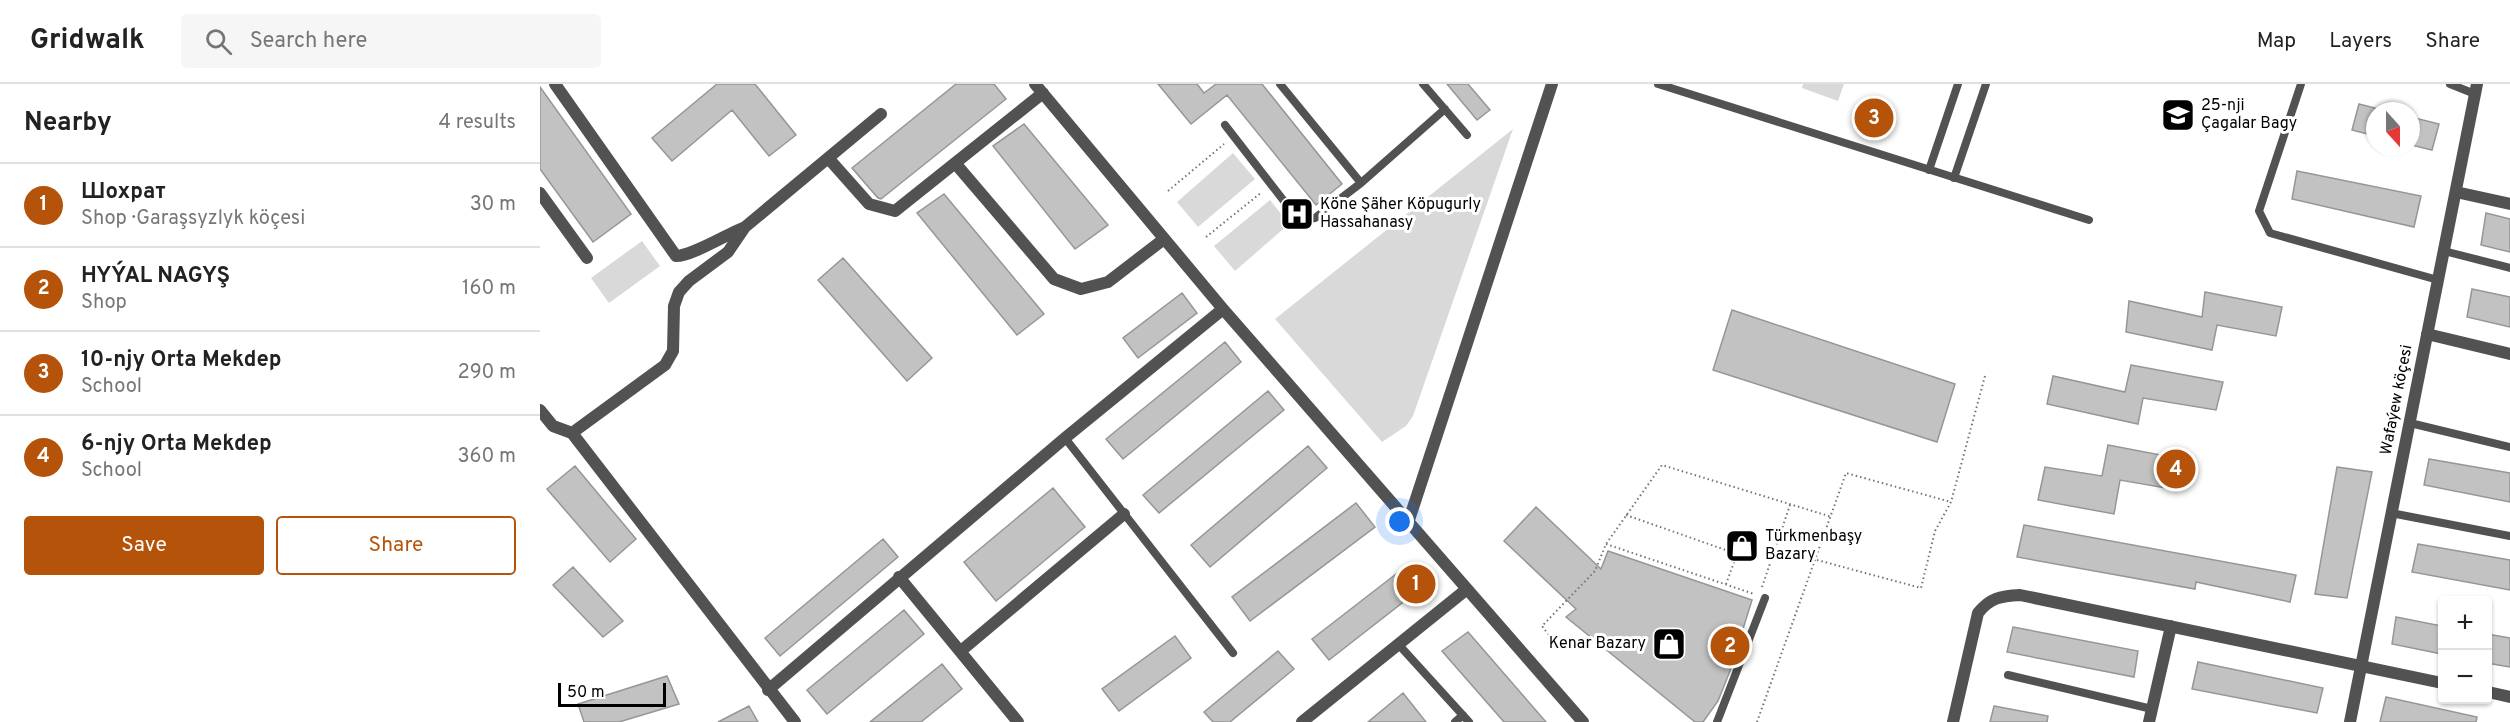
<!DOCTYPE html>
<meta charset="utf-8">
<style>
body{margin:0;font-family:Overpass,sans-serif;background:#f6f6f6;color:#222}
.controls{position:absolute;right:18px;bottom:18px;display:grid;overflow:hidden;border-radius:6px;box-shadow:0 2px 4px #0004}
.controls button{width:54px;height:54px;display:grid;place-items:center;padding:0;border:0;border-bottom:2px solid #e0e0e0;background:#fff;color:#222;font:30px sans-serif}
.compass{position:absolute;left:1826px;top:18px;width:54px;height:54px;border-radius:50%;background:#fff;box-shadow:0 2px 4px #0004;rotate:159deg}
.scale{position:absolute;left:18px;bottom:15px;width:108px;box-sizing:border-box;padding-left:6px;border:3px solid #000;border-top:0;font-size:16px;line-height:21px;white-space:nowrap;color:#000;-webkit-text-stroke:4px #fff;paint-order:stroke}
.you{position:absolute;left:860px;top:438px;width:21px;height:21px;margin:-15px;border:4px solid #fff;border-radius:50%;background:#1a73e8;box-shadow:0 0 0 9px #1a73e833}
.badge{display:grid;place-items:center;width:39px;height:39px;border-radius:50%;background:#b45309;color:#fff;font-size:20px;font-weight:700}
.pin{position:absolute;translate:-50% -50%;border:3px solid #fff;box-shadow:0 2px 6px #0006}
.list{margin:0;padding:0;list-style:none}
h2{display:flex;justify-content:space-between;align-items:center;height:78px;margin:0;padding:0 24px;font-size:26px}
h2 small{font-size:20px;font-weight:400;color:#767676}
.list li{display:grid;grid-template-columns:39px 1fr auto;gap:18px;align-items:center;box-sizing:border-box;height:84px;padding:0 24px;border-top:2px solid #e0e0e0}
.list b{display:block;font-size:22px;white-space:nowrap}
.list p{margin:0;font-size:20px;white-space:nowrap;color:#767676}
.list em{font-size:20px;font-style:normal;color:#767676}
.actions{display:flex;gap:12px;padding:18px 24px}
.actions a{flex:1;padding:14px 0;border:2px solid #b45309;border-radius:6px;text-align:center;font-size:21px;color:#b45309}
.actions .main{background:#b45309;color:#fff}
.icon{flex:none;width:33px;height:33px;fill:none;stroke:currentColor;stroke-width:2;stroke-linecap:round;stroke-linejoin:round}
.map{position:relative;flex:none;width:1970px;height:638px;overflow:hidden}
header{display:flex;align-items:center;gap:36px;box-sizing:border-box;height:84px;padding:0 30px;background:#fff;border-bottom:2px solid #e0e0e0}
header strong{font-size:28px}
nav{display:flex;gap:33px;margin-inline-start:auto;font-size:21px}
.search{width:420px;height:54px;background:#f6f6f6;display:flex;align-items:center;gap:15px;box-sizing:border-box;padding:0 21px;border-radius:6px;color:#767676;font-size:22px}
main{display:flex}
aside{flex:1;background:#fff}
.map>svg:first-child{display:block}
</style>
<header>
<strong>Gridwalk</strong>
<div class="search"><svg class="icon" aria-label="search" viewBox="0 0 24 24"><circle cx="10" cy="10" r="6"/><path d="M15 15l6 6"/></svg>Search here</div>
<nav><a>Map</a><a>Layers</a><a>Share</a></nav>
</header>
<main>
<aside>
<h2>Nearby<small>4 results</small></h2>
<ul class="list">
<li><span class="badge">1</span><div><b>Шохрат</b><p>Shop · Garaşsyzlyk köçesi</p></div><em>30 m</em></li>
<li><span class="badge">2</span><div><b>HYÝAL NAGYŞ</b><p>Shop</p></div><em>160 m</em></li>
<li><span class="badge">3</span><div><b>10-njy Orta Mekdep</b><p>School</p></div><em>290 m</em></li>
<li><span class="badge">4</span><div><b>6-njy Orta Mekdep</b><p>School</p></div><em>360 m</em></li>
</ul>
<div class="actions"><a class="main">Save</a><a>Share</a></div>
</aside>
<div class="map">
<svg width="1970" height="638" viewBox="0 0 1970 638">
<rect width="100%" height="100%" fill="#fff"/>
<path fill="#d9d9d9" d="M1263,0H1304L1298,17L1262,4Z
M973,45L873,332L866,342L842,358L735,235Z
M693,69L715,95L658,143L637,118Z
M730,116L749,140L695,187L674,162Z
M102,157L120,182L69,219L51,194Z"/>
<path fill="#c2c2c2" stroke="#969696" stroke-width="1.5" d="M177,0H215L256,51L229,72L192,26L132,77L112,54Z
M416,0H454L466,15L341,115L338,114L312,84Z
M618,0H657L664,9L676,0H722L802,100L776,121L687,11L651,40Z
M907,0H928L950,26L937,36Z
M0,3L91,130L53,158L0,85Z
M1819,20L1835,24V52L1812,46Z
M1871,33L1899,40L1892,66L1871,61Z
M484,40L568,141L535,165L453,62Z
M1757,87L1881,112L1874,143L1752,115Z
M404,110L504,230L477,251L377,129Z
M1946,129L1970,135V168L1941,161Z
M303,174L392,274L367,297L278,196Z
M1932,205L1970,213V243L1927,233Z
M1665,208L1742,223L1736,252L1677,241L1672,266L1586,248L1589,217L1662,233Z
M642,209L657,229L598,274L583,254Z
M1192,226L1415,300L1397,358L1173,286Z
M685,258L701,278L583,375L566,355Z
M1591,281L1683,298L1676,326L1603,314L1598,340L1507,320L1513,292L1585,308Z
M728,307L744,326L619,429L603,411Z
M1568,361L1642,375L1637,406L1580,396L1574,430L1498,416L1505,383L1562,392Z
M768,362L787,384L670,483L651,461Z
M1889,375L1970,389V418L1884,401Z
M35,382L96,455L70,478L7,405Z
M1797,383L1832,388L1807,514L1775,510Z
M513,404L545,443L456,517L424,478Z
M816,419L835,443L710,537L692,513Z
M996,423L1061,485L1068,467L1212,516L1190,587L1178,617L1163,638H1155L1026,533L1036,525L964,457Z
M1484,441L1756,491L1750,518L1656,498L1655,505L1477,473Z
M343,455L358,473L240,572L225,554Z
M1878,460L1970,476V506L1872,488Z
M869,480L885,501L789,576L772,555Z
M33,483L83,537L63,553L13,501Z
M364,526L384,550L287,630L267,606Z
M1856,533L1902,542V570L1852,560Z
M1473,543L1598,567L1594,593L1467,568Z
M928,548L1006,638H964L902,567Z
M1947,550L1970,554V583L1947,579Z
M635,552L651,574L579,627L562,605Z
M738,567L754,585L690,638H673L664,628Z
M1658,578L1783,604L1777,629L1652,605Z
M402,580L422,605L381,638H330Z
M127,592L139,620L79,638H44L38,620Z
M863,609L886,638H828Z
M1846,613L1937,633L1936,638H1840Z
M209,622L218,638H178Z
M1454,622L1508,632L1507,638H1450Z"/>
<g fill="none" stroke-linecap="round" stroke-linejoin="round">
<path stroke="#747474" stroke-width="2" stroke-dasharray="1.5 3" stroke-linecap="butt" d="M628,107L684,60
M666,153L722,108
M1086,431L1197,470L1186,500
M1066,460L1214,510
M1277,476L1381,504L1395,447L1411,418L1445,292
M1222,503L1250,421
M1014,558L1002,542L1055,487L1066,460L1122,381L1292,433
M1217,638L1306,389L1411,418"/>
<path stroke="#525252" stroke-width="8" d="M740,0L821,99L905,25
M883,0L927,51
M1118,0L1549,136
M1761,0L1719,127L1730,149L1898,196
M1910,0L1935,10
M685,41L754,130L763,136L775,134L821,99
M1389,86L1418,0
M1414,94L1446,0
M1904,167L1970,184
M1870,339L1970,363
M525,354L693,569
M1851,429L1970,452
M859,561L929,638
M1468,591L1612,625
M915,638L923,631
M1177,638L1225,514"/>
<path stroke="#525252" stroke-width="12" d="M15,0L136,172C152,172 187,150 205,143
M495,0L683,225L1043,638
M289,75L329,120L355,127L503,9
M415,79L514,195L541,205L568,198L624,155
M1916,108L1970,120
M0,109L47,174
M1887,250L1970,270
M0,326L13,342L32,349L255,638
M32,349L125,281L133,267L134,222L139,208L149,197L188,168L205,143L341,30
M869,436L1012,0
M359,493L478,638
M422,566L584,430
M228,606L525,354L683,225
M1948,608L1970,613
M762,638L927,505
M1413,638L1438,529C1450,514 1460,512 1480,511L1902,599
M1609,638L1631,542
M1810,638L1937,0"/>
</g>
<defs>
<g id="school-square" transform="scale(1.725)"><rect x="-9" y="-9" width="18" height="18" rx="4" fill="#000" stroke="#fff"/><path d="M0-5L7-2L0 1L-7-2ZM-4 1L0 2.5L4 1V4Q0 6-4 4Z" fill="#fff"/></g>
<g id="hospital-square" transform="scale(1.725)"><rect x="-9" y="-9" width="18" height="18" rx="4" fill="#000" stroke="#fff"/><path d="M-5-5h3v3.5h4V-5h3V5h-3V1.5h-4V5h-3Z" fill="#fff"/></g>
<g id="shop-square" transform="scale(1.725)"><rect x="-9" y="-9" width="18" height="18" rx="4" fill="#000" stroke="#fff"/><path d="M-5-2.5h2.3a2.7 3.5 0 0 1 5.4 0H5L5.5 6h-11ZM-1.5-2.5h3a1.5 2.3 0 0 0-3 0Z" fill="#fff"/></g>
</defs>
<g fill-rule="evenodd">
<use href="#school-square" x="1638" y="31"/>
<use href="#hospital-square" x="757" y="130"/>
<use href="#shop-square" x="1202" y="462"/>
<use href="#shop-square" x="1129" y="560"/>
</g>
<g text-anchor="middle" dominant-baseline="central" stroke-width="6" stroke-linejoin="round" paint-order="stroke">
<g font-size="16" fill="#000" stroke="#fff" text-anchor="start">
<text x="1661" y="22">25-nji<tspan x="1661" dy="18">Çagalar Bagy</tspan></text>
<text x="780" y="121">Köne Şäher Köpugurly<tspan x="780" dy="18">Hassahanasy</tspan></text>
<text x="1225" y="453">Türkmenbaşy<tspan x="1225" dy="18">Bazary</tspan></text>
<text x="1106" y="560" text-anchor="end">Kenar Bazary</text>
</g>
<g font-size="16" fill="#000" stroke="#fff">
<text transform="translate(1857 316) rotate(-79)">Wafaýew köçesi</text>
</g>
</g>
</svg>
<div class="controls">
<button>+</button>
<button>−</button>
</div>
<svg class="compass" viewBox="-18 -18 36 36"><path d="M0-13l5 13h-10z" fill="#e53935"/><path d="M0 13l5-13h-10z" fill="#767676"/></svg>
<div class="scale">50 m</div>
<div class="you"></div>
<div class="pin badge" style="left:876px;top:500px">1</div>
<div class="pin badge" style="left:1190px;top:562px">2</div>
<div class="pin badge" style="left:1334px;top:34px">3</div>
<div class="pin badge" style="left:1636px;top:385px">4</div>
</div>
</main>
